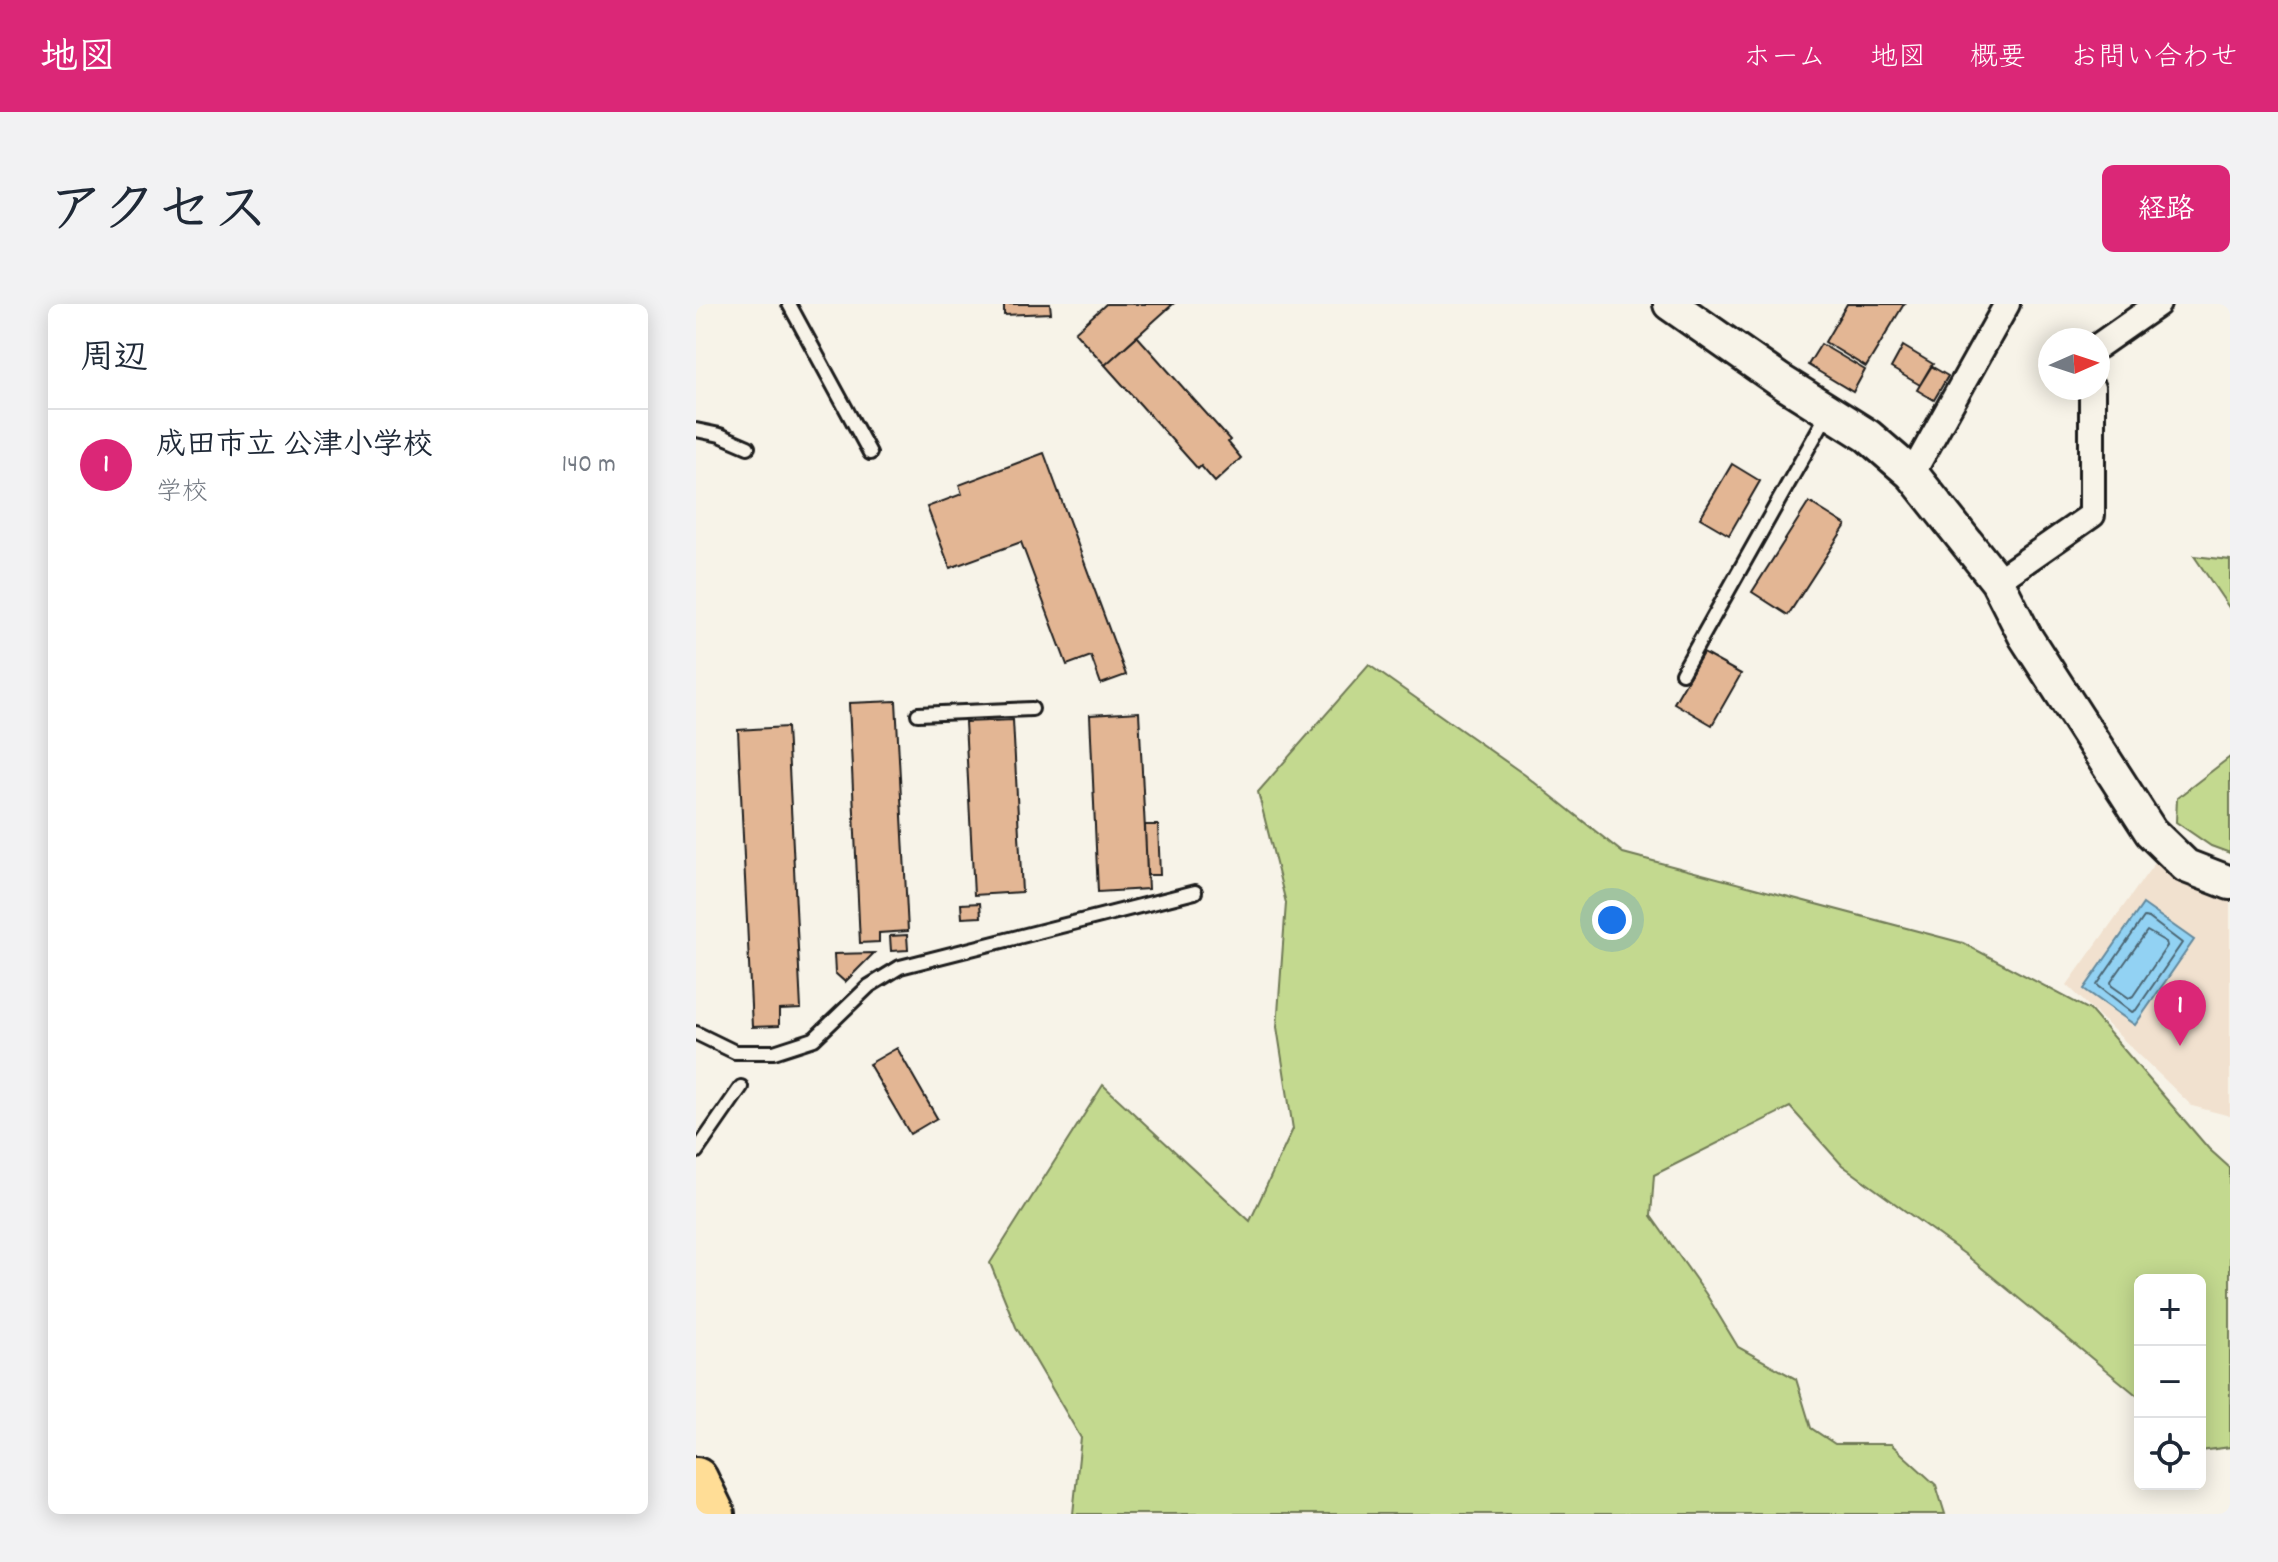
<!DOCTYPE html>
<html lang="ja">
<meta charset="utf-8">
<style>
body{margin:0;font-family:Dekko,"Klee One",sans-serif;background:#f2f2f3;color:#1f2937}
.controls{position:absolute;right:24px;bottom:24px;display:grid;overflow:hidden;border-radius:12px;box-shadow:0 4px 20px #0003}
.controls button{width:72px;height:72px;display:grid;place-items:center;padding:0;border:0;border-bottom:2px solid #e0e1e3;background:#fff;color:#1f2937;font:40px sans-serif}
.compass{position:absolute;left:1342px;top:24px;width:72px;height:72px;border-radius:50%;background:#fff;box-shadow:0 4px 20px #0003;rotate:87deg}
.you{position:absolute;left:916px;top:616px;width:28px;height:28px;margin:-20px;border:6px solid #fff;border-radius:50%;background:#1a73e8;box-shadow:0 0 0 12px #1a73e833}
.badge{display:grid;place-items:center;width:52px;height:52px;border-radius:50%;background:#db2777;color:#fff;font-size:26px;font-weight:700}
.pin{position:absolute;translate:-50% -66px;filter:drop-shadow(0 2px 4px #0008)}
.pin::after{content:'';position:absolute;top:42px;width:28px;height:24px;background:inherit;clip-path:polygon(0 0,100% 0,50% 100%)}
.list{margin:0;padding:0;list-style:none}
h2{display:flex;justify-content:space-between;align-items:center;height:104px;margin:0;padding:0 32px;font-size:34px}
h2 small{font-size:26px;font-weight:400;color:#747a83}
.list li{display:grid;grid-template-columns:52px 1fr auto;gap:24px;align-items:center;box-sizing:border-box;height:112px;padding:0 32px;border-top:2px solid #e0e1e3}
.list b{display:block;font-size:30px;white-space:nowrap}
.list p{margin:0;font-size:26px;white-space:nowrap;color:#747a83}
.list em{font-size:26px;font-style:normal;color:#747a83}
.icon{flex:none;width:44px;height:44px;fill:none;stroke:currentColor;stroke-width:2;stroke-linecap:round;stroke-linejoin:round}
.map{position:relative;flex:none;width:1534px;height:1210px;overflow:hidden;border-radius:12px}
header{display:flex;align-items:center;gap:48px;box-sizing:border-box;height:112px;padding:0 40px;background:#db2777;color:#fff}
header strong{font-size:38px}
nav{display:flex;gap:44px;margin-inline-start:auto;font-size:28px}
.intro{display:flex;align-items:center;justify-content:space-between;box-sizing:border-box;height:192px;padding:0 48px}
h1{margin:0;font-size:56px}
.button{padding:20px 36px;border-radius:12px;background:#db2777;color:#fff;font-size:28px;font-weight:700}
main{display:flex;gap:48px;padding:0 48px}
aside{flex:1;background:#fff;border-radius:12px;box-shadow:0 4px 20px #0003}
.map>svg:first-child{display:block}
</style>
<header>
<strong>地図</strong>
<nav><a>ホーム</a><a>地図</a><a>概要</a><a>お問い合わせ</a></nav>
</header>
<div class="intro"><h1>アクセス</h1><a class="button">経路</a></div>
<main>
<aside>
<h2>周辺<small></small></h2>
<ul class="list">
<li><span class="badge">1</span><div><b>成田市立 公津小学校</b><p>学校</p></div><em>140 m</em></li>
</ul>
</aside>
<div class="map">
<svg width="1534" height="1210" viewBox="0 0 1534 1210">
<rect width="100%" height="100%" fill="#f7f3e8"/>
<filter id="ink" filterUnits="userSpaceOnUse"><feTurbulence type="fractalNoise" baseFrequency=".0125" numOctaves="2"/><feDisplacementMap in="SourceGraphic" scale="16" xChannelSelector="R" yChannelSelector="G"/><feConvolveMatrix kernelMatrix="1 2 1 2 8 2 1 2 1" color-interpolation-filters="sRGB"/></filter>
<g filter="url(#ink)">
<path fill="#f1e1cf" d="M1460,557L1493,579L1534,593V812L1496,802L1371,681Z"/>
<path fill="#c3d98f" stroke="#707a56" stroke-width="2" d="M1498,252L1534,256V305Z
M673,361L829,471L927,549L1267,639L1394,706L1513,845L1534,864V1143L1504,1147V976H1444V1094L1270,951L1146,861L1094,803L958,871L955,912L1010,990L1042,1043L1100,1075L1115,1124L1139,1140H1195L1240,1181L1249,1210H377L385,1134L320,1023L294,959L407,781L554,917L597,825L581,723L590,599L562,488Z
M1534,453V549L1515,542L1480,518L1481,494Z"/>
<path fill="#92d2f3" stroke="#63899d" stroke-width="2" d="M1447,600L1498,636L1439,721L1388,685Z"/>
<g fill="none" stroke-linecap="round" stroke-linejoin="round">
<path stroke="#4b6572" stroke-width="2" d="M1448,613L1453,614L1486,639L1440,706L1436,708L1401,681Z
M1451,627L1470,638L1471,642L1437,692L1433,694L1416,682L1415,678Z"/>
</g>
<path fill="#e3b694" stroke="#1c1c1c" stroke-width="2" d="M308,0H354L355,9L308,11Z
M410,0H477L409,61L379,28Z
M1151,0H1208L1170,63L1129,38Z
M441,32L534,136L532,138L545,154L519,178L505,162L502,165L409,61Z
M1125,40L1169,66L1157,88L1112,61Z
M1207,42L1237,60L1224,81L1195,64Z
M1235,62L1252,72L1238,96L1221,86Z
M348,149L430,371L405,380L395,352L371,361L325,238L254,264L231,203L266,190L263,181Z
M1036,160L1064,177L1033,231L1004,214Z
M1113,198L1150,221L1092,311L1056,288Z
M1007,349L1045,370L1016,421L978,399Z
M200,397L212,627L183,629V638L164,639L153,399Z
M443,408L452,585L402,588L394,411Z
M317,416L326,588L278,591L269,418Z
M91,423L105,705L83,706V722L56,723L42,426Z
M449,521H462L464,571H451Z
M284,599L285,613L266,614L265,600Z
M211,631L212,646L195,647L194,632Z
M178,649L149,678L139,669L138,650Z
M201,744L241,814L214,830L173,760Z"/>
<g fill="none" stroke-linecap="round" stroke-linejoin="round">
<g stroke="#1c1c1c" stroke-width="18">
<path id="service" d="M93,0L174,149
M0,126L24,131L52,143
M986,369L1133,107
M222,410L336,405
M0,729L39,748H78L118,735L173,682L204,663L499,588
M0,848L45,783"/>
</g>
<g stroke="#1c1c1c" stroke-width="30">
<path id="minor" d="M1402,42L1462,0
M1216,170L1311,0
M1301,277L1396,211V84"/>
</g>
<g stroke="#1c1c1c" stroke-width="38">
<path id="tertiary" d="M974,0L1083,76L1172,132L1216,170L1301,277L1329,332L1455,528L1490,562L1534,579"/>
</g>
<g stroke="#1c1c1c" stroke-width="48">
<path id="trunk" d="M0,1175L17,1210"/>
</g>
<use href="#service" stroke="#f7f3e8" stroke-width="12"/>
<use href="#minor" stroke="#f7f3e8" stroke-width="24"/>
<use href="#tertiary" stroke="#f7f3e8" stroke-width="32"/>
<use href="#trunk" stroke="#ffdd96" stroke-width="42"/>
</g>
</g>
</svg>
<div class="controls">
<button>+</button>
<button>−</button>
<button><svg class="icon" aria-label="locate" viewBox="0 0 24 24"><circle cx="12" cy="12" r="6"/><path d="M12 2v4M12 18v4M2 12h4M18 12h4"/></svg></button>
</div>
<svg class="compass" viewBox="-18 -18 36 36"><path d="M0-13l5 13h-10z" fill="#e53935"/><path d="M0 13l5-13h-10z" fill="#747a83"/></svg>
<div class="you"></div>
<div class="pin badge" style="left:1484px;top:742px">1</div>
</div>
</main>
